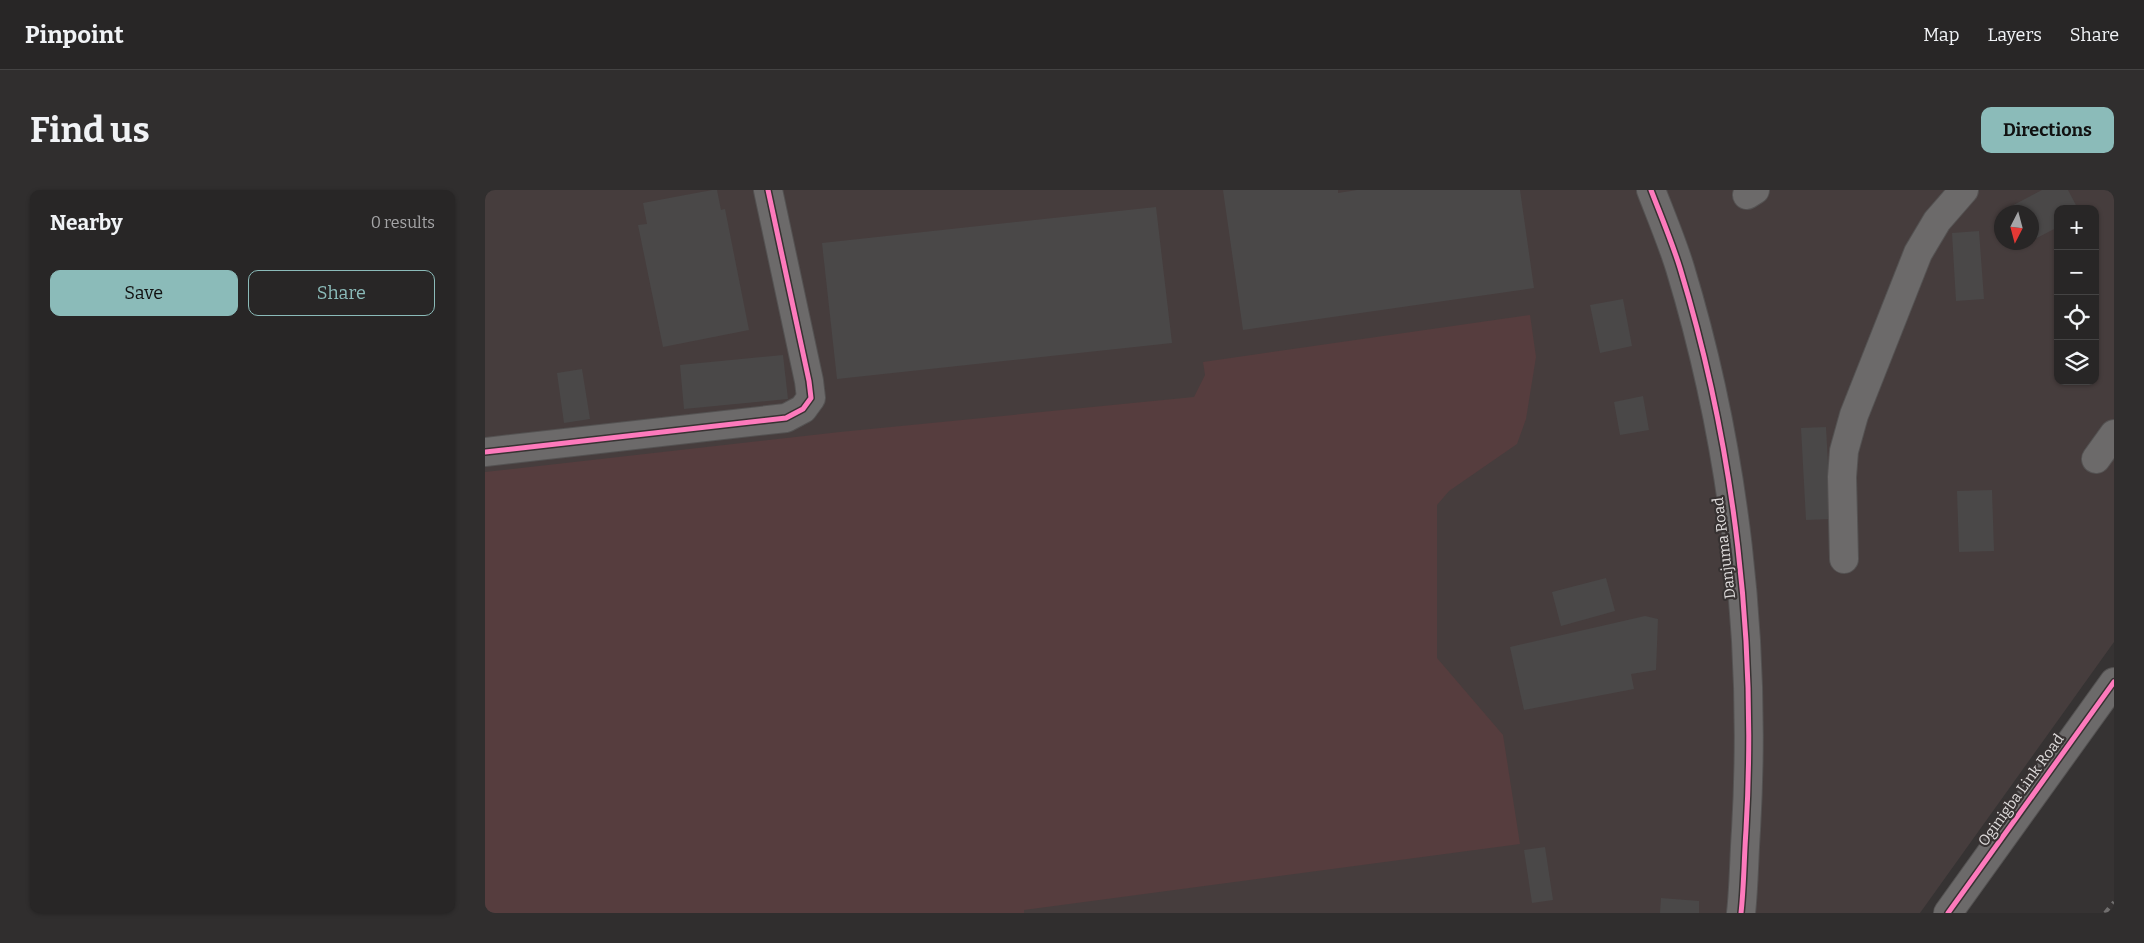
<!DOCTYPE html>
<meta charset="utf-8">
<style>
body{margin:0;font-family:Bitter,serif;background:#302e2e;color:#f1f3f6}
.controls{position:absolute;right:15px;top:15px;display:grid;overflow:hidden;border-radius:10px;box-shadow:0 1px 4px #0004}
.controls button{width:45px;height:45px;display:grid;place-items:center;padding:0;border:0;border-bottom:1px solid #444343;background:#282626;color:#f1f3f6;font:25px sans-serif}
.compass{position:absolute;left:1509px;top:15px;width:45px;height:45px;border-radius:50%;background:#282626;box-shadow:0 1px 4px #0004;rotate:186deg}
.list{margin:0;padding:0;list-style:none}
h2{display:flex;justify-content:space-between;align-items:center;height:65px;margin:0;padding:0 20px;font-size:21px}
h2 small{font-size:16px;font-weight:400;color:#a5a5a7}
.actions{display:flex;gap:10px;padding:15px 20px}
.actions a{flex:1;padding:11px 0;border:1px solid #8bbbb9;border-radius:10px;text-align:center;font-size:18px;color:#8bbbb9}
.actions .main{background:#8bbbb9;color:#111}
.icon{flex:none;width:28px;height:28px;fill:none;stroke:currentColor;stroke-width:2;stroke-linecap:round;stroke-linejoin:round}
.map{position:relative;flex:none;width:1629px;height:723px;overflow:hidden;border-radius:10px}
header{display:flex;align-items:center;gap:30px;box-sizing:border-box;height:70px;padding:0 25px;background:#282626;border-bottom:1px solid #444343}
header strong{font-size:24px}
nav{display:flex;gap:28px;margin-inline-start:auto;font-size:18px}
.intro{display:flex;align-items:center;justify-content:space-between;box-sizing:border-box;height:120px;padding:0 30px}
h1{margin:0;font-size:35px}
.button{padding:12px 22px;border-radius:10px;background:#8bbbb9;color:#111;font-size:18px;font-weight:700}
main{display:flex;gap:30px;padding:0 30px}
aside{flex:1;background:#282626;border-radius:10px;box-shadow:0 1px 4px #0004}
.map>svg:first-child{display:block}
</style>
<header>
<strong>Pinpoint</strong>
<nav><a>Map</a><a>Layers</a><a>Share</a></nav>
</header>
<div class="intro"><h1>Find us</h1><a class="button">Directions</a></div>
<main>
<aside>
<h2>Nearby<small>0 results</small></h2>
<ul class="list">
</ul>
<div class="actions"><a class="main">Save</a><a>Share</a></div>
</aside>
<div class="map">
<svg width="1629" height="723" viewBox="0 0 1629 723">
<rect width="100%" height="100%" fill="#363333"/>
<path fill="#463d3d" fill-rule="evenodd" d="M0,0H1629V452L1435,723H0ZM1573,19H1610V191H1573ZM1516,22H1546V52H1516Z"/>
<path fill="#563d3e" d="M1045,125L1051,167L1041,229L1032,254L964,301L952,315V468L1018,545L1035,654L539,720V723H0V282L355,242L709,207L720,185L718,172Z"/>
<path fill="#4a4848" d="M227,0H232L236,20L240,19L264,140L178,157L153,35L162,34L158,13Z
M738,0H853V3L872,0H1035L1049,98L758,140Z
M1557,0H1583L1593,19H1573V37L1546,51V22H1515Z
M671,17L687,153L352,189L337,53Z
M1494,41L1499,109L1471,111L1467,43Z
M1138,109L1147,156L1115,163L1105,115Z
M298,165L303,209L199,219L195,175Z
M97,179L105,229L79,233L72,183Z
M1158,206L1164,240L1135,245L1129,212Z
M1341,237L1346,329L1321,330L1316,238Z
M1507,300L1509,361L1474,362L1472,301Z
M1121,388L1130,421L1076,436L1067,402Z
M1160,426L1173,429L1171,480L1146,484L1149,499L1039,520L1025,457Z
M1060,657L1068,710L1047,713L1039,660Z
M1176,708L1214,711V723H1175Z"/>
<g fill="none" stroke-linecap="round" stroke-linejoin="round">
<g stroke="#545252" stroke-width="30">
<path id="minor" d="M1166,0C1176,26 1187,52 1195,78C1250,259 1272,452 1261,640C1259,668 1259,696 1256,723
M1262,5L1270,0
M0,262L301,228L318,219L326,208L324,191L283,0
M1611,269L1629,244
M1359,369L1357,287L1359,261L1369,225L1433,63L1452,31L1479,0
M1463,723L1629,492"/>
</g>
<use href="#minor" stroke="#6c6a6a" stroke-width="28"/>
<path stroke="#706e6e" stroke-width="4" stroke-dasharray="6 6" stroke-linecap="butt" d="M1620,723L1629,712"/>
<g stroke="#373232" stroke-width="8">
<path id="cycleway" d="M1166,0C1176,26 1187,52 1195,78C1250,259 1272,452 1261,640C1259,668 1259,696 1256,723
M0,262L301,228L318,219L326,208L324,191L283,0
M1463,723L1629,492"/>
</g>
<use href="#cycleway" stroke="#fd7abc" stroke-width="5"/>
</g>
<g text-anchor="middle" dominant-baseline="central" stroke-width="4.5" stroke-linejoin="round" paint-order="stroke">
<g font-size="15" fill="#e0dddd" stroke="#373232">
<text transform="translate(1239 358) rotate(-97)">Danjuma Road</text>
<text transform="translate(1536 600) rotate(-54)">Oginigba Link Road</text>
</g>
</g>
</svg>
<div class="controls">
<button>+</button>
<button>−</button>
<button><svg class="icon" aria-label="locate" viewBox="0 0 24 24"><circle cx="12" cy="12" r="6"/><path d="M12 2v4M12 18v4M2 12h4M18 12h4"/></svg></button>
<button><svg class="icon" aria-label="layers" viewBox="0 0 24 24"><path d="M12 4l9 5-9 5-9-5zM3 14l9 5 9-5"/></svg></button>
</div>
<svg class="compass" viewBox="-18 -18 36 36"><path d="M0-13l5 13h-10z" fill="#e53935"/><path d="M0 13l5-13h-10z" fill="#a5a5a7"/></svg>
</div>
</main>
